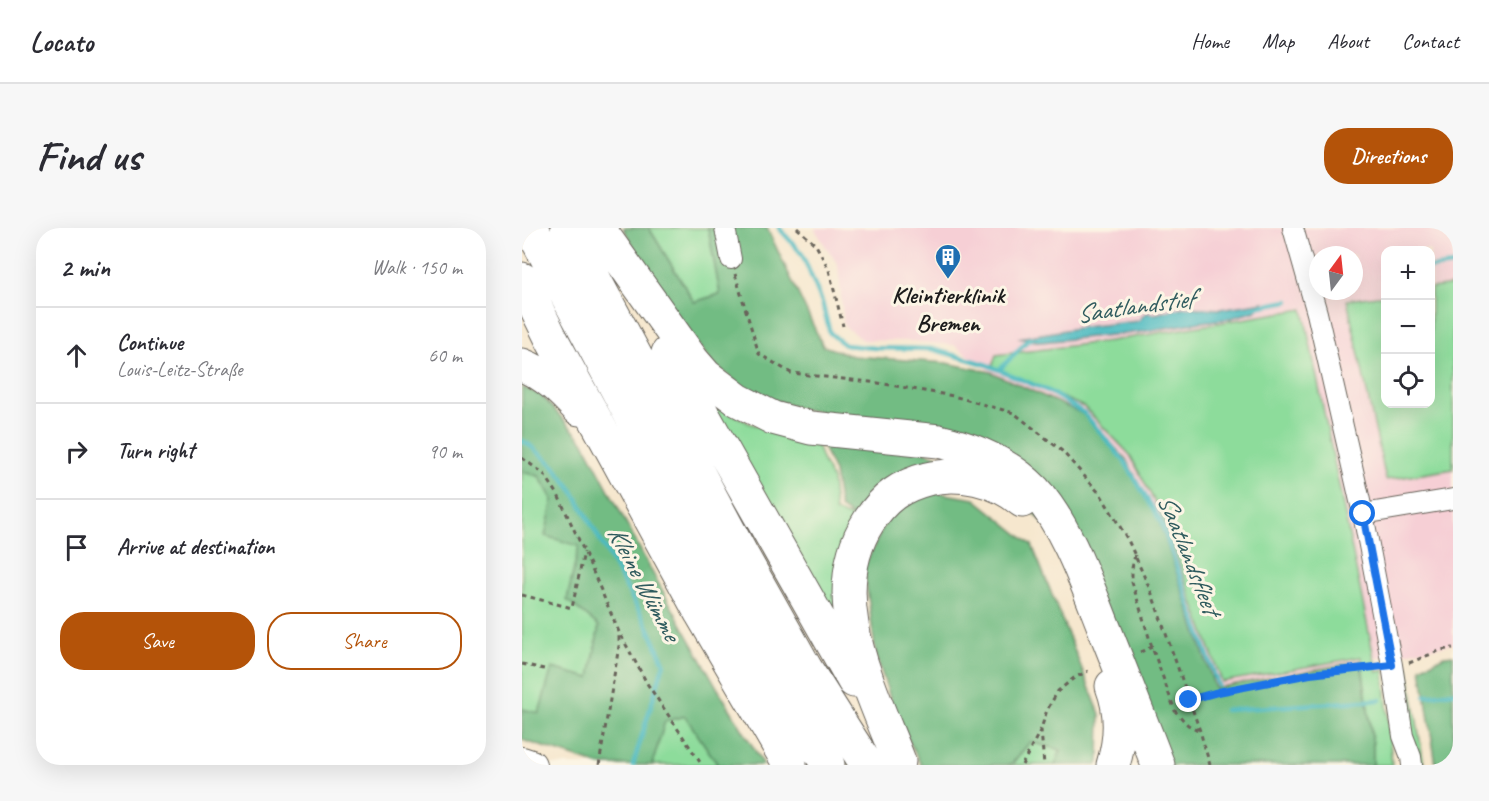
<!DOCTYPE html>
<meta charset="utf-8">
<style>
body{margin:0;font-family:Caveat,sans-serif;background:#f7f7f7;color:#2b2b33}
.controls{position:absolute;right:18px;top:18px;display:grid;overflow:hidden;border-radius:12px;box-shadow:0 6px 24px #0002}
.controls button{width:54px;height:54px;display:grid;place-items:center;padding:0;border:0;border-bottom:2px solid #e1e1e2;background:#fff;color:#2b2b33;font:30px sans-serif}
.compass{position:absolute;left:787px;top:18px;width:54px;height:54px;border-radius:50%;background:#fff;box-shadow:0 6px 24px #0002;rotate:15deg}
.stop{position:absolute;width:18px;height:18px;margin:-14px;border:4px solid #1a73e8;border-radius:50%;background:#fff}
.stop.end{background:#1a73e8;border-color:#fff;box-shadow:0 2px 6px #0008}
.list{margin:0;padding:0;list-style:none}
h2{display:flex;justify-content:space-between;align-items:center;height:78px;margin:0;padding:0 24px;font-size:26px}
h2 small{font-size:20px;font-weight:400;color:#7c7c81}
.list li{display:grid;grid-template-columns:39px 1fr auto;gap:18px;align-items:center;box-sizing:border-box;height:96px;padding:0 24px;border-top:2px solid #e1e1e2}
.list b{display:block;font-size:22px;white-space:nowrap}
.list p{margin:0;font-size:20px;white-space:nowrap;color:#7c7c81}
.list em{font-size:20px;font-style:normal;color:#7c7c81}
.actions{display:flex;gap:12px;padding:18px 24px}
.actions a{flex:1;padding:14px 0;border:2px solid #b45309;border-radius:24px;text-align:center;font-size:21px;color:#b45309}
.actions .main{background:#b45309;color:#fff}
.icon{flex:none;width:33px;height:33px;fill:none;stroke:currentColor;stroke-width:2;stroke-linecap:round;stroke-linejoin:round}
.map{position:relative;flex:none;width:931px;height:537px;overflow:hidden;border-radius:24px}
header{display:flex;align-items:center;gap:36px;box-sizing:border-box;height:84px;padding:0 30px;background:#fff;border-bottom:2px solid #e1e1e2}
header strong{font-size:28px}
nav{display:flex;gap:33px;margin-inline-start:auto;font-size:21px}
.intro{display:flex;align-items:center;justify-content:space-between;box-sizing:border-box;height:144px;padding:0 36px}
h1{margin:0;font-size:42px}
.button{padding:15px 27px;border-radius:24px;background:#b45309;color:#fff;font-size:21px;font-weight:700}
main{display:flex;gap:36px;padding:0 36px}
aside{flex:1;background:#fff;border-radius:24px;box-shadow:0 6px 24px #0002}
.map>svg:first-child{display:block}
</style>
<header>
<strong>Locato</strong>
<nav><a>Home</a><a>Map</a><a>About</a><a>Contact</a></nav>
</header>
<div class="intro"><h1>Find us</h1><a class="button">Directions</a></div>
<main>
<aside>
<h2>2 min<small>Walk · 150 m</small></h2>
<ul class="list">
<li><svg class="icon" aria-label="ahead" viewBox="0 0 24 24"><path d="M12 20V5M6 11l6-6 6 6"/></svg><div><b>Continue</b><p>Louis-Leitz-Straße</p></div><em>60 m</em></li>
<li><svg class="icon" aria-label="right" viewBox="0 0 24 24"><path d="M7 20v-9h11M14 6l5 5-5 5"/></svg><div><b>Turn right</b></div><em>90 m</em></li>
<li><svg class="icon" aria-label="arrive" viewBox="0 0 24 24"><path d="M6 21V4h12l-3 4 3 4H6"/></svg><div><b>Arrive at destination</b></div></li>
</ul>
<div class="actions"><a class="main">Save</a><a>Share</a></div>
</aside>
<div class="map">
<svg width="931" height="537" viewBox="0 0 931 537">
<rect width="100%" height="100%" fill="#fcf5e5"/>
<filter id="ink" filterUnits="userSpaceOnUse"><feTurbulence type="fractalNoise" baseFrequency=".0167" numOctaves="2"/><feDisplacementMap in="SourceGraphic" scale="12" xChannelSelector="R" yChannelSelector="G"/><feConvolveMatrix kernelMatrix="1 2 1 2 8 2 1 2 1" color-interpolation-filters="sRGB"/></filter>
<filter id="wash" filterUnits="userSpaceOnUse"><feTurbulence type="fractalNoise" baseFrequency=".008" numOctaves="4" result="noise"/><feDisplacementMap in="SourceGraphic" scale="24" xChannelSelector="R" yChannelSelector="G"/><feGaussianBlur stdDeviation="1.35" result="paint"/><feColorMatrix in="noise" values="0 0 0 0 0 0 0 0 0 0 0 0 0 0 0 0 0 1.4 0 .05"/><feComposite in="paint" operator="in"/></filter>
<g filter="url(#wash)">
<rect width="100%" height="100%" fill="#f6e7ce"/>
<path fill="#f6cfd5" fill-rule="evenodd" d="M293,0H931V57L909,60L908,22H864L863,67L825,72L864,252L931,241V416L693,460L636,290L524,168L469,144L432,117L389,113L341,112L322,98L316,37L293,2ZM796,27H832V63H796ZM588,113L653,323L640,288L608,227L562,179L470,139L474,127Z"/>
<path fill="#8ddc9b" stroke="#547c5c" stroke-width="1.5" d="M127,0H186L198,66L172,74Z
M931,57V241L864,252L825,72L863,67L864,176H908L909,60Z
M781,81L855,444L862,442L870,537H851V517L839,429L700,454L640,288L608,227L562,179L470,139L474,127L588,113Z
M181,170L227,195L295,217L301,234L310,251L313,283L333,291L315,403Z
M0,244L17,248L57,318L45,372L77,398L68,451L17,486L0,481Z
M886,438L902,537H894L878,439Z
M164,488L196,537H130L143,493Z
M508,514L539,522L533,537H489Z"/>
<path fill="#72bc83" stroke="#476c50" stroke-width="1.5" d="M101,0H127L172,74L198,66L186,0H245L301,118L331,128L424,135L469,144L561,186L604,231L636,290L693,460L839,433L851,517V537H647L561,332L420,199L279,181L226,163L189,134L148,80Z
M0,159L19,167L61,213L129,342L196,461L242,537H196L163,488L143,493L130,537H77L0,512V481L17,485L30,440L68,450L77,398L45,372L57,318L23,308L31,272L17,248L0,244Z
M385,218L463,244L333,290L318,280L312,244L301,219Z
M411,264L453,271L510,317L578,486L577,535L575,537H533L539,522L508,514L489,537H399L374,487L354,428L342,339L367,287L388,272Z
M931,427V537H914L899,440L922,428Z"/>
<path fill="#4bbac1" stroke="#346b6e" stroke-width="1.5" d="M742,74L734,83L706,91L679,94L619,104L520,114L496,110L561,99L616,93L624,85L633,86L662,79L698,81Z"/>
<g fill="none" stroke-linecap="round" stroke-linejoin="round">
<path stroke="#4bbac1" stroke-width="4.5" d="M257,0L280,26L300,74L308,105L323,117L353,120L410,121L463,136L526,163L562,185L603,234L639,294L696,457
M908,40L931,37
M734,79L766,73
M477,142L506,112L509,111
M0,213L5,215L30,236L51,263L126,399L142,435L111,537
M903,468L931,464
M703,482L858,472"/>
</g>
</g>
<g filter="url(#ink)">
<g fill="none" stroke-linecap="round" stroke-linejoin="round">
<g stroke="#68635a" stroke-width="22">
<path id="street" d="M203,0L209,31
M771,0L795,85L841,286L870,437L881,508L889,529L890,537
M841,286L931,271"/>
</g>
<g stroke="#68635a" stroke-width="32">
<path id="primary" d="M0,534L9,537"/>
</g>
<g stroke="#68635a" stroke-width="35">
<path id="highway" d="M9,0C106,181 199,363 306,537
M45,0L221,329L284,441L345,537
M77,1L171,133L184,148L216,172L251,190L289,200L417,213C453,221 487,236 513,263C544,297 564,354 581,397C599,443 618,490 636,537
M0,51L30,112L179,385L268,537
M146,125L332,453
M0,137C24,146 40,163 57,181
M590,458C600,484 599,511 591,537
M377,533C349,460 299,367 347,293C362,270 378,258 405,251C437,243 474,251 500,273"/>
</g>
<path stroke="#68635a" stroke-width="3" stroke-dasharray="4.5 4.5" stroke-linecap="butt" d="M275,0L294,17L307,42L321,98
M213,46L237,126L269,145L356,155L431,168L492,185L540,223L579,267L606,312L630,366L678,503L688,537
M0,230L22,246L35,265L62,323L97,404L126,457L180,537
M613,327L610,340V354L630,419L653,483L666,497L676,502
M0,367L50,380L62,324
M618,424L630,419
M887,435L919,422L931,420
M0,436L22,441
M667,472L696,464L788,446L854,439
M519,502L522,537
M77,537L97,418V406
M500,537L519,501L525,482L536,463L552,450L566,443"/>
<use href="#street" stroke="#fff" stroke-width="20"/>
<use href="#primary" stroke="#fff" stroke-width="30"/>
<use href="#highway" stroke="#fff" stroke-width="33"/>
</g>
</g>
<g fill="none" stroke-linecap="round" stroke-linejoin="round" filter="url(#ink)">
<path stroke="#1a73e8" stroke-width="8" d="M667,472L696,464L788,446L870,437L841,286"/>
</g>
<defs>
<g id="building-pin" transform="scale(1.35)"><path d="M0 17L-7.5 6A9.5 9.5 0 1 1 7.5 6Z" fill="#1f6fb2" stroke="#fcf5e5"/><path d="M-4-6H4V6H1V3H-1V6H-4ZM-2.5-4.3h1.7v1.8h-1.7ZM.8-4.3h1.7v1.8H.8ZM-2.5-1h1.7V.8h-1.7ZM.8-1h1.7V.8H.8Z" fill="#fff"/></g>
</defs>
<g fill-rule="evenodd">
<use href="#building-pin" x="426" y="29"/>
</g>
<g text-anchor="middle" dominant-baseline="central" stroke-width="6" stroke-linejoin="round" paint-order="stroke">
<g font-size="24" font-weight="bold" fill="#1c1c1c" stroke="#fcf5e5">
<text x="426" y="67">Kleintierklinik<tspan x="426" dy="28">Bremen</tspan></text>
</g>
<g font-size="26" font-style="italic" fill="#2f5b5e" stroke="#fcf5e5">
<text transform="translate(613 78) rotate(-8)">Saatlandstief</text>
<text transform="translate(667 326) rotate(68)">Saatlandsfleet</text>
<text transform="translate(122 355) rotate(62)">Kleine Wümme</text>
</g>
</g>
</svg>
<div class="controls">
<button>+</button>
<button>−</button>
<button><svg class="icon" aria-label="locate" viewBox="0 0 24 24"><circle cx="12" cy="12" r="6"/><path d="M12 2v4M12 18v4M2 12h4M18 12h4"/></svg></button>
</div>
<svg class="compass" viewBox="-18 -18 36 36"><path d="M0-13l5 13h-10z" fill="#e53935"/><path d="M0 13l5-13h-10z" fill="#7c7c81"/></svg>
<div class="stop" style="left:841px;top:286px"></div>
<div class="stop end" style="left:667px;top:472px"></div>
</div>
</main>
